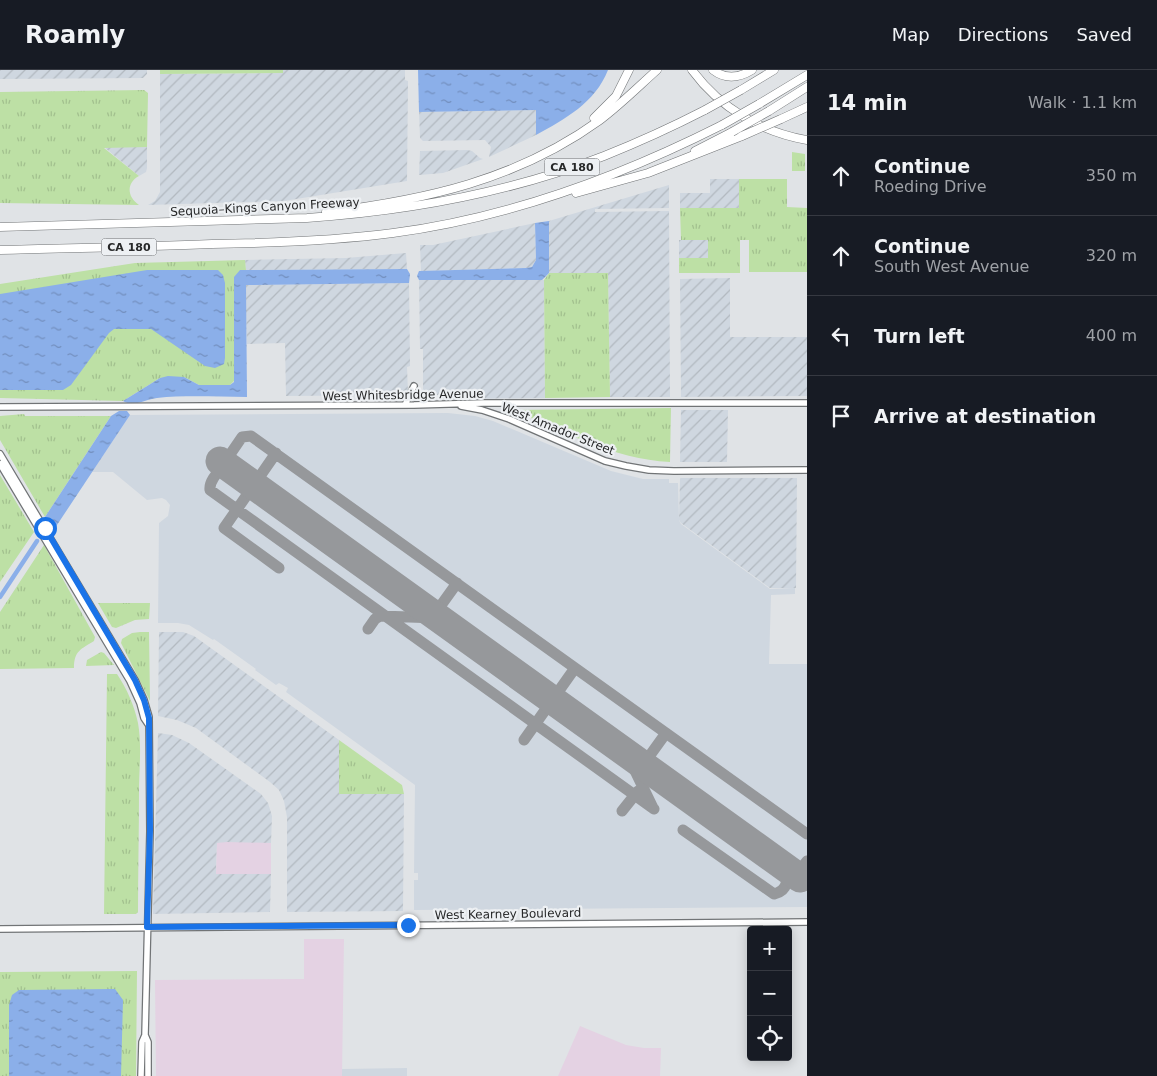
<!DOCTYPE html>
<meta charset="utf-8">
<style>
body{margin:0;font-family:"DejaVu Sans",sans-serif;background:#20242c;color:#f1f3f6}
.controls{position:absolute;right:15px;bottom:15px;display:grid;overflow:hidden;border-radius:5px;box-shadow:0 2px 12px #0003}
.controls button{width:45px;height:45px;display:grid;place-items:center;padding:0;border:0;border-bottom:1px solid #363941;background:#171b24;color:#f1f3f6;font:25px sans-serif}
.stop{position:absolute;width:15px;height:15px;margin:-11px;border:4px solid #1a73e8;border-radius:50%;background:#fff}
.stop.end{background:#1a73e8;border-color:#fff;box-shadow:0 1px 5px #0008}
.list{margin:0;padding:0;list-style:none}
h2{display:flex;justify-content:space-between;align-items:center;height:65px;margin:0;padding:0 20px;font-size:21px}
h2 small{font-size:16px;font-weight:400;color:#9ea1a6}
.list li{display:grid;grid-template-columns:32px 1fr auto;gap:15px;align-items:center;box-sizing:border-box;height:80px;padding:0 20px;border-top:1px solid #363941}
.list b{display:block;font-size:19px;white-space:nowrap}
.list p{margin:0;font-size:16px;white-space:nowrap;color:#9ea1a6}
.list em{font-size:16px;font-style:normal;color:#9ea1a6}
.icon{flex:none;width:28px;height:28px;fill:none;stroke:currentColor;stroke-width:2;stroke-linecap:round;stroke-linejoin:round}
.map{position:relative;flex:none;width:807px;height:1006px;overflow:hidden}
header{display:flex;align-items:center;gap:30px;box-sizing:border-box;height:70px;padding:0 25px;background:#171b24;border-bottom:1px solid #363941}
header strong{font-size:24px}
nav{display:flex;gap:28px;margin-inline-start:auto;font-size:18px}
main{display:flex}
aside{flex:1;background:#171b24}
.map>svg:first-child{display:block}
</style>
<header>
<strong>Roamly</strong>
<nav><a>Map</a><a>Directions</a><a>Saved</a></nav>
</header>
<main>
<div class="map">
<svg width="807" height="1006" viewBox="0 0 807 1006">
<defs>
<pattern id="industrial-furrows" width="10" height="10" patternUnits="userSpaceOnUse" patternTransform="scale(1.25)"><rect width="10" height="10" fill="#cfd7e0"/><path d="M-1 1l2-2M0 10L10 0M9 11l2-2" fill="none" stroke="#b2b9c0"/></pattern>
<pattern id="grass-tufts" width="24" height="20" patternUnits="userSpaceOnUse" patternTransform="scale(1.25)"><rect width="24" height="20" fill="#bde0a5"/><path d="M3 7l-1-3M5 7V3M7 7l1-3M15 17l-1-3M17 17v-4M19 17l1-3" fill="none" stroke="#a2c08e"/></pattern>
<pattern id="water-ripples" width="26" height="14" patternUnits="userSpaceOnUse" patternTransform="scale(1.25)"><rect width="26" height="14" fill="#8bafe9"/><path d="M2 4q2-2 4 0t4 0M15 11q2-2 4 0t4 0" fill="none" stroke="#728ebd"/></pattern>
</defs>
<rect width="100%" height="100%" fill="#e0e3e6"/>
<path fill="#cfd7e0" d="M448,343L475,346L493,351L611,401L643,409H669V413H678L679,450L681,454L770,519L795,518V524L771,525L769,594H807V837L414,840V810H418V803H414L415,715L286,622L288,618L279,613L276,615L255,600L256,599L214,569L213,570L189,555L178,553H158L159,453L168,446L170,435L166,430L162,428L147,430L113,402H92L130,345Z
M407,998V1006H342V999Z"/>
<path fill="url(#industrial-furrows)" d="M0,0H147V4L143,8L0,9Z
M283,0H405V10L408,11L407,111L284,131L148,135L155,131L160,122V4L283,3Z
M536,40V65L489,87L491,77L485,70L423,71L420,68L419,42Z
M104,77H147V98L146,102L139,106Z
M467,80L472,81L480,88L483,89L443,103L419,105L420,81Z
M710,109H739V138H680V123H710Z
M669,115V138L595,139V142L669,141L670,327H610L608,203H549V151Z
M535,153L536,190L532,197L526,198L421,201L420,175H433Z
M679,170H708V188H679Z
M406,183L407,199L246,200L245,190L346,188Z
M730,208V267H807V326L681,327L680,209Z
M419,210H544L545,328L447,329V325H426L423,323V279H420Z
M409,213L410,296L407,297L408,323L405,325L286,326L285,273L247,274L245,215Z
M681,340H728L727,392H680Z
M681,408H797L796,518H770L681,453L679,450L680,409Z
M159,562H183L194,566L339,670V724H404L403,841L287,842V747L284,731L279,720L270,712L196,658L177,650L158,646Z
M158,663L172,665L189,673L261,724L268,733L272,746L271,773H217L216,804H271L270,842L153,844Z"/>
<path fill="#e4d2e3" d="M227,772L271,773V804H216L217,773Z
M304,869H344L342,1006H156L155,910L304,909Z
M580,956L626,975L644,978H661L660,1006H558Z"/>
<path fill="url(#grass-tufts)" d="M160,0H283V3L160,4Z
M144,20L148,23L147,77L104,78L139,106C126,113 127,127 139,135L0,133V22Z
M792,82L805,84V101H792Z
M739,109H787V137L807,138V202H749V170H740V203H679V188H708V170H681L680,138H739Z
M245,190L246,200H240L234,311L230,315H199L184,307L160,308L123,331L0,328V214L135,193Z
M549,203H608L610,327L545,328L544,210Z
M671,338L670,392C613,389 565,362 513,340Z
M24,344L25,346H111L45,447L0,370V346Z
M0,405L34,462L0,512Z
M44,475L95,567L94,571C81,579 74,581 74,598L0,599V542Z
M98,533H150L149,549L135,550L116,558L112,557Z
M140,562H149L150,631L121,573L122,569L132,563Z
M101,582L104,583L114,595L86,596L87,590Z
M107,604H117C127,619 134,635 138,653C142,675 139,700 139,722C139,762 138,802 138,842L136,844H104Z
M339,670L402,715L404,724H339Z
M137,901L136,1006H0V902Z"/>
<path fill="url(#water-ripples)" d="M418,0H608C595,33 565,49 536,65V40L419,42Z
M549,151V203L542,210H419L417,206L419,201L526,198L532,197L536,190L535,153Z
M407,199L410,204L409,213L246,215L247,327C217,327 186,325 157,328C146,329 134,338 123,331L160,308L168,306L184,307L199,315H230L234,312V207L240,200Z
M147,200H218L223,205L225,213V288L224,294L215,298L205,296L151,259H114L109,263L71,315L63,320H0V224Z
M119,341H127L130,345L53,461L45,447L111,346Z
M115,919L123,930L121,1006H9V935L12,925L19,920Z"/>
<g fill="none" stroke-linecap="round" stroke-linejoin="round">
<path stroke="#8bafe9" stroke-width="4.5" d="M0,527L37,471"/>
<path stroke="#96989b" stroke-width="11" d="M276,383L224,458L279,498
M235,402L228,395L227,390L229,386L242,367L251,366L807,764
M235,402C231,400 227,398 223,399C216,402 209,413 210,420L654,739
M434,545L457,513
M368,559L375,549L380,546L438,548
M524,670L575,598
M627,684L653,738
M643,695L666,663
M622,741L638,721
M683,760L774,824C788,821 790,807 783,796
M783,796C795,802 799,802 807,791"/>
<path stroke="#96989b" stroke-width="29" d="M220,391L800,808"/>
<g stroke="#717476" stroke-width="8">
<path id="secondary" d="M405,335L414,316
M461,336L482,340L509,349L605,391L626,396L649,400L674,401L807,400
M0,337L414,335L483,333H807
M0,384L135,610L144,630L149,647L150,761L145,965L142,972L141,1006
M0,394L130,611L140,633L144,648L148,654
M0,859L807,852
M145,965L148,972V1006"/>
</g>
<g stroke="#717476" stroke-width="9">
<path id="highway" d="M692,0C720,38 761,62 807,70
M713,0C726,10 739,8 752,0
M741,20L774,0
M759,34L807,5
M769,41L807,17
M594,48L616,26L629,0
M781,49L807,37
M695,81L732,62
M576,123L648,103L742,66
M326,142C425,130 517,110 600,50C620,35 638,17 657,0
M0,157L307,148C409,141 509,123 604,86C639,72 672,57 705,40
M0,180C71,178 141,177 212,174C272,173 333,171 393,163C508,148 619,107 722,55"/>
</g>
<use href="#secondary" stroke="#fff" stroke-width="5.5"/>
<use href="#highway" stroke="#fff" stroke-width="8"/>
<g stroke="#717476" stroke-width="9" stroke-linecap="butt">
<path id="highway-bridge" d="M705,40L741,20
M722,55L759,34
M732,62L769,41
M742,66L781,49"/>
</g>
<use href="#highway-bridge" stroke="#fff" stroke-width="8"/>
</g>
<g fill="none" stroke-linecap="round" stroke-linejoin="round">
<path stroke="#1a73e8" stroke-width="6" d="M45,458L135,610L144,630L149,648L150,760L147,857L408,855"/>
</g>
<g text-anchor="middle" dominant-baseline="central" stroke-width="4.5" stroke-linejoin="round" paint-order="stroke">
<g fill="#edf0f3" stroke="#626466" stroke-width="1">
<rect x="544.5" y="88.5" width="55" height="17" rx="4"/>
<rect x="101.5" y="168.5" width="55" height="17" rx="4"/>
</g>
<g font-size="11" font-weight="bold" fill="#272829">
<text x="572" y="97">CA 180</text>
<text x="129" y="177">CA 180</text>
</g>
<g font-size="12" fill="#272829" stroke="#edf0f3">
<text transform="translate(265 137) rotate(-3)">Sequoia–Kings Canyon Freeway</text>
<text transform="translate(403 325) rotate(-1)">West Whitesbridge Avenue</text>
<text transform="translate(558 359) rotate(22)">West Amador Street</text>
<text transform="translate(508 844) rotate(-1)">West Kearney Boulevard</text>
</g>
</g>
</svg>
<div class="controls">
<button>+</button>
<button>−</button>
<button><svg class="icon" aria-label="locate" viewBox="0 0 24 24"><circle cx="12" cy="12" r="6"/><path d="M12 2v4M12 18v4M2 12h4M18 12h4"/></svg></button>
</div>
<div class="stop" style="left:45px;top:458px"></div>
<div class="stop end" style="left:408px;top:855px"></div>
</div>
<aside>
<h2>14 min<small>Walk · 1.1 km</small></h2>
<ul class="list">
<li><svg class="icon" aria-label="ahead" viewBox="0 0 24 24"><path d="M12 20V5M6 11l6-6 6 6"/></svg><div><b>Continue</b><p>Roeding Drive</p></div><em>350 m</em></li>
<li><svg class="icon" aria-label="ahead" viewBox="0 0 24 24"><path d="M12 20V5M6 11l6-6 6 6"/></svg><div><b>Continue</b><p>South West Avenue</p></div><em>320 m</em></li>
<li><svg class="icon" aria-label="left" viewBox="0 0 24 24"><path d="M17 20v-9H6M10 6l-5 5 5 5"/></svg><div><b>Turn left</b></div><em>400 m</em></li>
<li><svg class="icon" aria-label="arrive" viewBox="0 0 24 24"><path d="M6 21V4h12l-3 4 3 4H6"/></svg><div><b>Arrive at destination</b></div></li>
</ul>
</aside>
</main>
